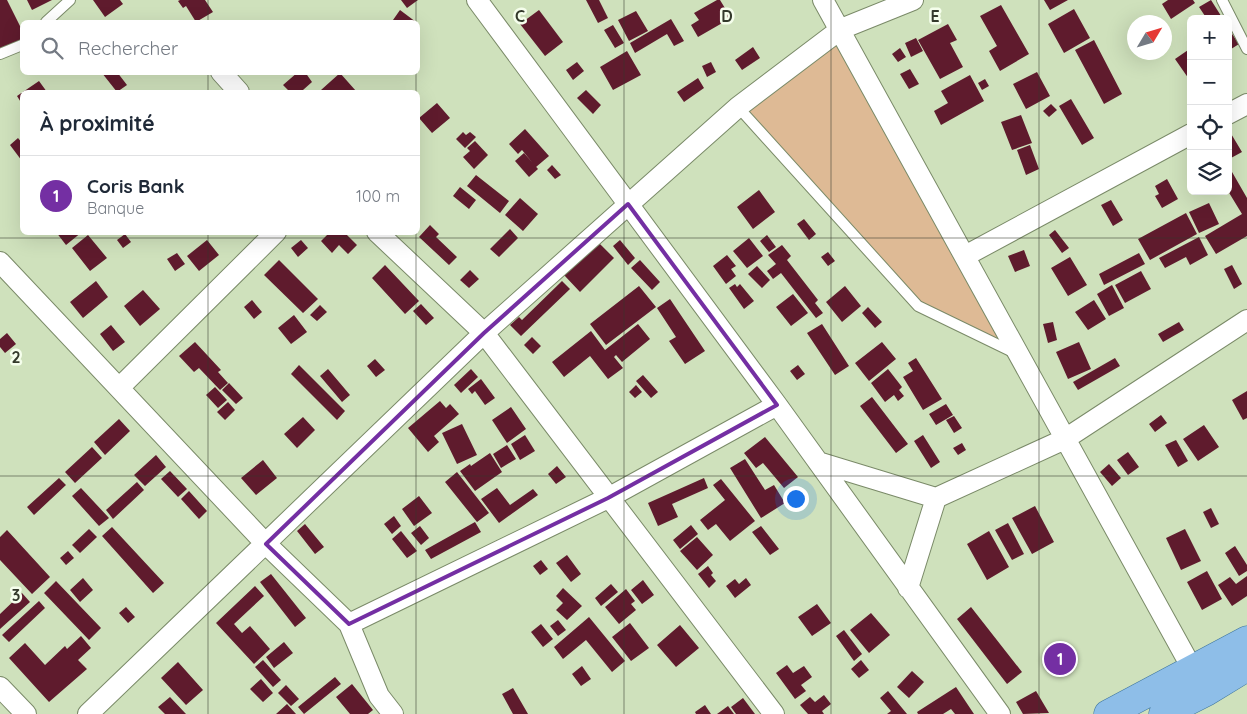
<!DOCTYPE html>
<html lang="fr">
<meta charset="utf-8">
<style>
body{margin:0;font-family:Quicksand,sans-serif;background:#f2f2f3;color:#1f2937}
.controls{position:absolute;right:15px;top:15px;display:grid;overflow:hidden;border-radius:8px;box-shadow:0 5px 20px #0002}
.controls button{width:45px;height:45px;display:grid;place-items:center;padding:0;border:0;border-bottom:1px solid #e0e1e3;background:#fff;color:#1f2937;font:25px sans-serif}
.compass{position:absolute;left:1127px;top:15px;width:45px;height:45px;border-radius:50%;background:#fff;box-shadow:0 5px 20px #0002;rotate:52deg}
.you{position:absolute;left:795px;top:498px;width:18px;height:18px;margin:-12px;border:4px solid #fff;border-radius:50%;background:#1a73e8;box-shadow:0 0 0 8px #1a73e833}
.badge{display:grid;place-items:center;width:32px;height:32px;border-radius:50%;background:#742fa3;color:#fff;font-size:16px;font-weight:700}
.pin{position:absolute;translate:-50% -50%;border:2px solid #fff;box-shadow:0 1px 5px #0006}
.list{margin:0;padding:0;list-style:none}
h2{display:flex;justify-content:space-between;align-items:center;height:65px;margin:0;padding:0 20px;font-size:21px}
h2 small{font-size:16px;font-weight:400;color:#747a83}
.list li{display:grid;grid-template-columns:32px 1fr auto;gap:15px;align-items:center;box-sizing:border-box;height:80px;padding:0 20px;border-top:1px solid #e0e1e3}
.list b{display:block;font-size:19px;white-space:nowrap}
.list p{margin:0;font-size:16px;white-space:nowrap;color:#747a83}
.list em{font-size:16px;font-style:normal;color:#747a83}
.icon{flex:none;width:28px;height:28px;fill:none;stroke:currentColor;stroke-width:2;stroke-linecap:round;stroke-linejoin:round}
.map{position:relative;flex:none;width:1247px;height:714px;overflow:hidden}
.search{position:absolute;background:#fff;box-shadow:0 5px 20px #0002;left:20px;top:20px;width:400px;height:55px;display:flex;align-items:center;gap:12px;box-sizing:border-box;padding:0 18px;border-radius:8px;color:#747a83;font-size:19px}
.panel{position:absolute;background:#fff;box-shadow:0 5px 20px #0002;left:20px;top:90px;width:400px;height:145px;border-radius:8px}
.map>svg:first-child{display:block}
</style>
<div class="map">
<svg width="1247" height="714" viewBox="0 0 1247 714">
<rect width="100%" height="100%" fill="#cfe1bc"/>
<path fill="#deba95" d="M841,29L1019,355L918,306L738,107Z"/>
<path fill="#5f1b2d" d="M0,0H7L22,30V41L0,53Z
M27,0H52L32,10Z
M93,0H120L123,4L105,17Z
M180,0H205L213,12L196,22L186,6L183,8L178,1Z
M401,0H418L407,8Z
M586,0H599L608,18L598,23Z
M717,0H720L731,18L698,37L691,25L699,20L694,13Z
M1044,0H1068L1050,10Z
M1168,0H1193L1195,3L1171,19L1162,4Z
M1211,0L1223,19H1207L1199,7Z
M1001,5L1029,54L1000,71L989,51L997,46L980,16Z
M1074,9L1090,38L1064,53L1048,24Z
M400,10L416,22H396L393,20Z
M539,10L563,42L545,56L520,24Z
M636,11L648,31L629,41L618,20Z
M671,19L684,41L674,46L667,34L635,53L630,43Z
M948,24L957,40L950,43L963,67L940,79L918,40Z
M613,25L624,43L615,48L604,30Z
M1228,28L1239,44L1228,51Z
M916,38L923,51L911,57L905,43Z
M1094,40L1122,94L1104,104L1075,50Z
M753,47L760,58L742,70L735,60Z
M900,48L906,57L898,62L892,54Z
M1191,48V82L1175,59Z
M627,51L641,75L613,90L600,67Z
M577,62L584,71L573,80L566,70Z
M711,62L716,72L707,77L702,66Z
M910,69L919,84L909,89L900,74Z
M103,72H117L127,85L117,92L102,73Z
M298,72H305L312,82L303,90L305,92H290L283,85Z
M1037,72L1050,96L1026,109L1013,84Z
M340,73L356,91L353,92H323L321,90Z
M970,75L984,101L941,125L934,111L948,103L941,91Z
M698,78L704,88L684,102L677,92Z
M985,79L989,86L982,90L978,83Z
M39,81L47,92H22V104L17,96Z
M586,90L601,105L593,114L577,98Z
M1071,99L1094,138L1082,145L1059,106Z
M437,103L450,118L432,133L419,118Z
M1051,104L1057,110L1049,117L1043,111Z
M1021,115L1032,143L1012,150L1001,122Z
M525,129L549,156L536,167L522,150L518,154L509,144Z
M463,132L466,135L470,132L476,137L465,148L456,139Z
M1230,132L1242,152L1231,158L1228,154V133Z
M18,138L22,143V161L10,145Z
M475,141L488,155L474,169L463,157L470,151L467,148Z
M1030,145L1039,169L1026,175L1017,150Z
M524,153L538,169L529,177L515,161Z
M552,165L561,175L555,179L547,170Z
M1228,165L1247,198V236L1216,254L1205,236L1242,214L1228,191Z
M476,175L509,201L500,213L467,186Z
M1167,179L1178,199L1162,208L1155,196L1159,194L1155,186Z
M460,187L476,200L469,209L453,196Z
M759,190L775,212L753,229L737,207Z
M520,198L538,214L523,231L505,215Z
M1111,200L1123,220L1113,226L1101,205Z
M1209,203L1219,224L1199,233L1189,212Z
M1186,213L1197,234L1150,260L1138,239Z
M804,219L816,234L809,240L797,224Z
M430,225L439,234L436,237L457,257L449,265L419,237Z
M510,229L518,238L499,257L490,249Z
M1055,230L1069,248L1062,253L1049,235Z
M56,232H82L66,245Z
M330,232H344L357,245L348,254L339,245L332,253L321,241Z
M125,234L131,242L123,248L117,240Z
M88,235L107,258L90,271L72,248Z
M767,235L776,247L769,252L760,241Z
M1199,237L1208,255L1190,265L1186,257L1165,268L1159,258Z
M749,238L763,256L747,268L733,251Z
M207,240L219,255L199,271L187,256Z
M301,240L308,248L298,257L291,248Z
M620,240L635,258L628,265L613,246Z
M598,242L614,258L580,292L564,275Z
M782,245L791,256L787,260L818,300L815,303L823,313L816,318L781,273L773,279L767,271L776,264L768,255Z
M1024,250L1030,266L1015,272L1008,256Z
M828,252L835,261L828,266L821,257Z
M177,253L185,264L175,271L167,259Z
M1139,253L1145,264L1104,285L1099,274Z
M727,255L736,266L731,269L736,276L726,284L713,266Z
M1070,257L1087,285L1068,296L1051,268Z
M279,260L318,299L303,313L264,275Z
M640,260L660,282L652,290L631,268Z
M385,265L419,301L405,314L372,278Z
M1232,265L1242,284L1234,289L1224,269Z
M757,266L770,280L762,288L748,274Z
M470,270L479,279L469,288L460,280Z
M1141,271L1151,289L1125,303L1115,285Z
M96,281L108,297L83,318L70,302Z
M562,281L570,289L521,336L510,325L519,317L522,320Z
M735,284L737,287L740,284L754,301L744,309L729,288Z
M1112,285L1124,308L1109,316L1097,294Z
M639,286L656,307L606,345L590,324Z
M845,286L861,306L842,322L826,302Z
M143,290L160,309L140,326L124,306Z
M793,294L808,313L791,326L776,307Z
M670,299L705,351L685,364L669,341L676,337L657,308Z
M252,300L262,312L254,319L244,307Z
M1094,300L1106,319L1088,330L1075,312Z
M421,304L434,318L426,325L413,311Z
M320,305L327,312L317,321L310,315Z
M868,307L882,322L875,328L862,313Z
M294,315L307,332L291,344L278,328Z
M1053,322L1057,340L1048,343L1043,324Z
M1179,322L1184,330L1163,342L1158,334Z
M638,324L650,339L622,362L616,355L614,357L623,368L608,379L590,356L564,377L552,362L591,331L605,350Z
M822,324L849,366L835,375L807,333Z
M111,325L125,342L113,351L100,334Z
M7,333L16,344L5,353L0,347V339Z
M532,337L541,346L533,354L524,345Z
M195,342L221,370L218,372L228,383L220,390L199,368L194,372L179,356Z
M882,342L896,359L869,381L855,363Z
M1079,342L1091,369L1068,379L1056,352Z
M916,358L942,399L923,410L903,377L913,371L908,363Z
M1115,358L1120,366L1078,390L1073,382Z
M375,359L385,370L376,377L367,366Z
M299,365L345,411L337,420L291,374Z
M798,365L805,374L797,380L790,371Z
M328,369L350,395L342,402L320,376Z
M471,369L478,377L461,393L454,385Z
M888,369L902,387L899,390L904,396L898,401L894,395L885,402L871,383Z
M643,375L658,392L651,398L636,381Z
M481,379L495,398L485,405L475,391L472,394L468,389Z
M229,383L243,398L236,404L222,390Z
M636,385L642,392L635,398L629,392Z
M215,387L227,400L218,408L206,395Z
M1247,391V418L1243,420L1232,400Z
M872,397L908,444L896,453L860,406Z
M440,401L446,408L450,404L459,414L434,436L439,442L428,452L408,428Z
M228,402L235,410L225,420L217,412Z
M946,404L953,415L936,425L929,414Z
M511,407L526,429L507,443L492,420Z
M1161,415L1167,423L1155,432L1149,424Z
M954,416L962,428L954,433L946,420Z
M303,417L315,430L297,448L284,434Z
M119,419L130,431L105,455L94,442Z
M462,424L477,455L457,464L442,433Z
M1204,425L1219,447L1198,461L1183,439Z
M525,435L535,451L520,460L511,444Z
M923,435L940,462L931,468L914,441Z
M765,437L798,477L784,488L763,463L756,468L744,453Z
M1176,440L1188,461L1178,467L1165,445Z
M962,443L966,450L958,455L953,448Z
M507,445L516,459L501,468L493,454Z
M92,447L102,458L75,483L65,472Z
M1128,452L1139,467L1128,475L1117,460Z
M490,453L502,472L475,491L460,471L470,464L471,466Z
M156,455L166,467L145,486L134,475Z
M745,459L765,490L774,485L785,503L761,518L730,468Z
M263,460L277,478L256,495L241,478Z
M1109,464L1121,478L1112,486L1100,472Z
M557,466L566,477L556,484L548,474Z
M170,471L187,489L178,497L161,479Z
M457,472L489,513L477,522L445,482Z
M59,478L66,485L34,515L27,507Z
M704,478L708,488L672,504L678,517L658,526L648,503Z
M721,479L755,521L730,541L716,524L708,530L700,520L725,500L713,485Z
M137,482L144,490L113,519L106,510Z
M81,488L109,518L99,526L72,496Z
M497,488L510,505L533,489L538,495L499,523L481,499Z
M189,491L207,511L199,519L181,499Z
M419,496L432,513L414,526L402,509Z
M1035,506L1054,542L1032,554L1012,518Z
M1211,508L1219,524L1211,528L1203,512Z
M394,516L401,526L392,534L384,524Z
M475,522L481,532L431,559L425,550Z
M1008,523L1024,554L1012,560L995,530Z
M305,524L324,547L315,554L297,531Z
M691,525L698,534L680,549L673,540Z
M420,526L429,538L421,545L411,533Z
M761,526L779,549L770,555L752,532Z
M112,527L164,583L153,593L102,536Z
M89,529L97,537L80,553L72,545Z
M1185,529L1201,561L1181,570L1166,538Z
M7,530L50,577L32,594L0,560V537Z
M401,531L417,551L407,558L392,539Z
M989,531L1009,567L987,580L967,544Z
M697,537L713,555L697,570L680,551Z
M1235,546L1247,565V571L1239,576L1225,553Z
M68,551L74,558L66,565L60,558Z
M567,555L581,574L571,582L556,563Z
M541,560L548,569L540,575L533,566Z
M708,566L713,573L711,575L716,581L709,588L698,574Z
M1207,571L1222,599L1202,610L1187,582Z
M271,574L306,618L295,627L260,582Z
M1247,576V596L1232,606L1218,585L1230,577L1236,584Z
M83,578L93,590L80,602L70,590Z
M746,578L751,585L735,598L726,586L735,579L739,584Z
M643,580L654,595L642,604L631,590Z
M56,581L101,628L89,640L44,593Z
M611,584L618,592L601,606L595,598Z
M255,586L264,596L234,624L242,633L250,626L270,649L254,664L216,623Z
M563,588L582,606L567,620L556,610L563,603L556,596Z
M626,589L635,601L631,604L636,610L619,624L605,607Z
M22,593L30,602L0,629V614Z
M39,601L45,608L9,642L2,635Z
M817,604L831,623L812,636L798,617Z
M126,607L135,617L128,623L119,613Z
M971,607L1022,672L1007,684L957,619Z
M871,613L890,635L869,653L850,630Z
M589,617L625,661L612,672L586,640L563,659L554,647Z
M558,620L566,630L558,636L550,626Z
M630,623L649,648L631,661L612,637Z
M541,624L553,639L543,647L531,632Z
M680,625L699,648L676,667L657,645Z
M844,630L862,654L854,661L836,636Z
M81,636L91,648L78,660L87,669L49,702L9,658L25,643L45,665L65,646L67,649Z
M284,642L293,653L274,668L266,657Z
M263,660L281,680L273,687L255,667Z
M861,660L869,670L859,678L851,669Z
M178,662L203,690L186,705L161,678Z
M787,665L793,673L804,666L812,677L801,685L806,691L795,699L776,673Z
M582,666L591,679L581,686L572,674Z
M912,671L924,682L909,698L897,687Z
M335,677L341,684L304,714L298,707Z
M261,679L273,693L263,702L250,689Z
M352,684L373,710L368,714H350L336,697Z
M286,685L299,699L291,706L278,693Z
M956,687L974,714H955L951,709L943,714H918L917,712Z
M513,688L528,714H513L502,694Z
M888,691L907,714H887L891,711L880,698Z
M1036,691L1049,713L1023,714L1016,702Z
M824,695L831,704L822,711L824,714H808L800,705L810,697L815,702Z
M170,697L186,714H165L158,707Z
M743,698L755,714H736L731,707Z
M287,704L296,714H276Z
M705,705L711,714H696L695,712Z
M728,706L734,714H717Z"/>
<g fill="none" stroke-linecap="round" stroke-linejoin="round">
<g stroke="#7a8a68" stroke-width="12">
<path id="lane" d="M1222,0L1247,49
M46,22L70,0
M0,54L22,45
M738,107L918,306L1015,353"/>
</g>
<g stroke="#7a8a68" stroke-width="22">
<path id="street" d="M477,0L777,405L1000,714
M823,0L1199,681
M221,72L239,92
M1228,114L1247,104
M377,232L484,333L774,714
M965,256L1191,134
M0,262L266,544L349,624L379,696L393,714
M119,388L276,232
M818,462L936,498L1065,439L1247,320
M908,588L936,498
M349,624L608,498L777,405
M0,687L26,714
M88,714L484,333L738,107L841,29L913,0"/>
</g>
<g stroke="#3d749c" stroke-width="29">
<path id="primary" d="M1108,714L1247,640
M1163,714L1206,692L1247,667"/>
</g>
<use href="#lane" stroke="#fff" stroke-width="10"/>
<use href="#street" stroke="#fff" stroke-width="20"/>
<use href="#primary" stroke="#8ebee8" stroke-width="28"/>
</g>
<path fill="none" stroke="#742fa3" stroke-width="4" stroke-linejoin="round" d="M628,204L777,405L608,498L349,624L266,544L484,333Z"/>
<path fill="none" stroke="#33392b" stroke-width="1" stroke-opacity="0.55" d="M208,0V22M416,0V22M624,0V714M831,0V714M1039,0V714M208,72V92M416,72V92M208,232V714M416,232V714M0,238H1247M0,476H1247"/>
<g font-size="16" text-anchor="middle" font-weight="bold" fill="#33392b" stroke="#f5feec" stroke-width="5" stroke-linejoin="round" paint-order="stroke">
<text x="520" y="22">C</text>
<text x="727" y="22">D</text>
<text x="935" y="22">E</text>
<text x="16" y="363">2</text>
<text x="16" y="601">3</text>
</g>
</svg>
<div class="controls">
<button>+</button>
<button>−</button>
<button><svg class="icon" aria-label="locate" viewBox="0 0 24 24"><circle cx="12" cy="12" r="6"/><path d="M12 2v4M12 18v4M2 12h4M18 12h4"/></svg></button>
<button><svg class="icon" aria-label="layers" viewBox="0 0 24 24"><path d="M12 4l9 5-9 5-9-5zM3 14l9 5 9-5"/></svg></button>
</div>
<svg class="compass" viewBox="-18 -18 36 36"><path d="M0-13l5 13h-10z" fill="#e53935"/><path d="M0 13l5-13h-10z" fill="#747a83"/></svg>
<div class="you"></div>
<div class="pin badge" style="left:1060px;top:659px">1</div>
<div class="search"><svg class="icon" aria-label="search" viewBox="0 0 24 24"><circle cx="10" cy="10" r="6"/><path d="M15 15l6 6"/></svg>Rechercher</div>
<section class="panel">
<h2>À proximité<small></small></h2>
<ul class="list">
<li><span class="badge">1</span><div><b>Coris Bank</b><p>Banque</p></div><em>100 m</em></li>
</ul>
</section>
</div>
